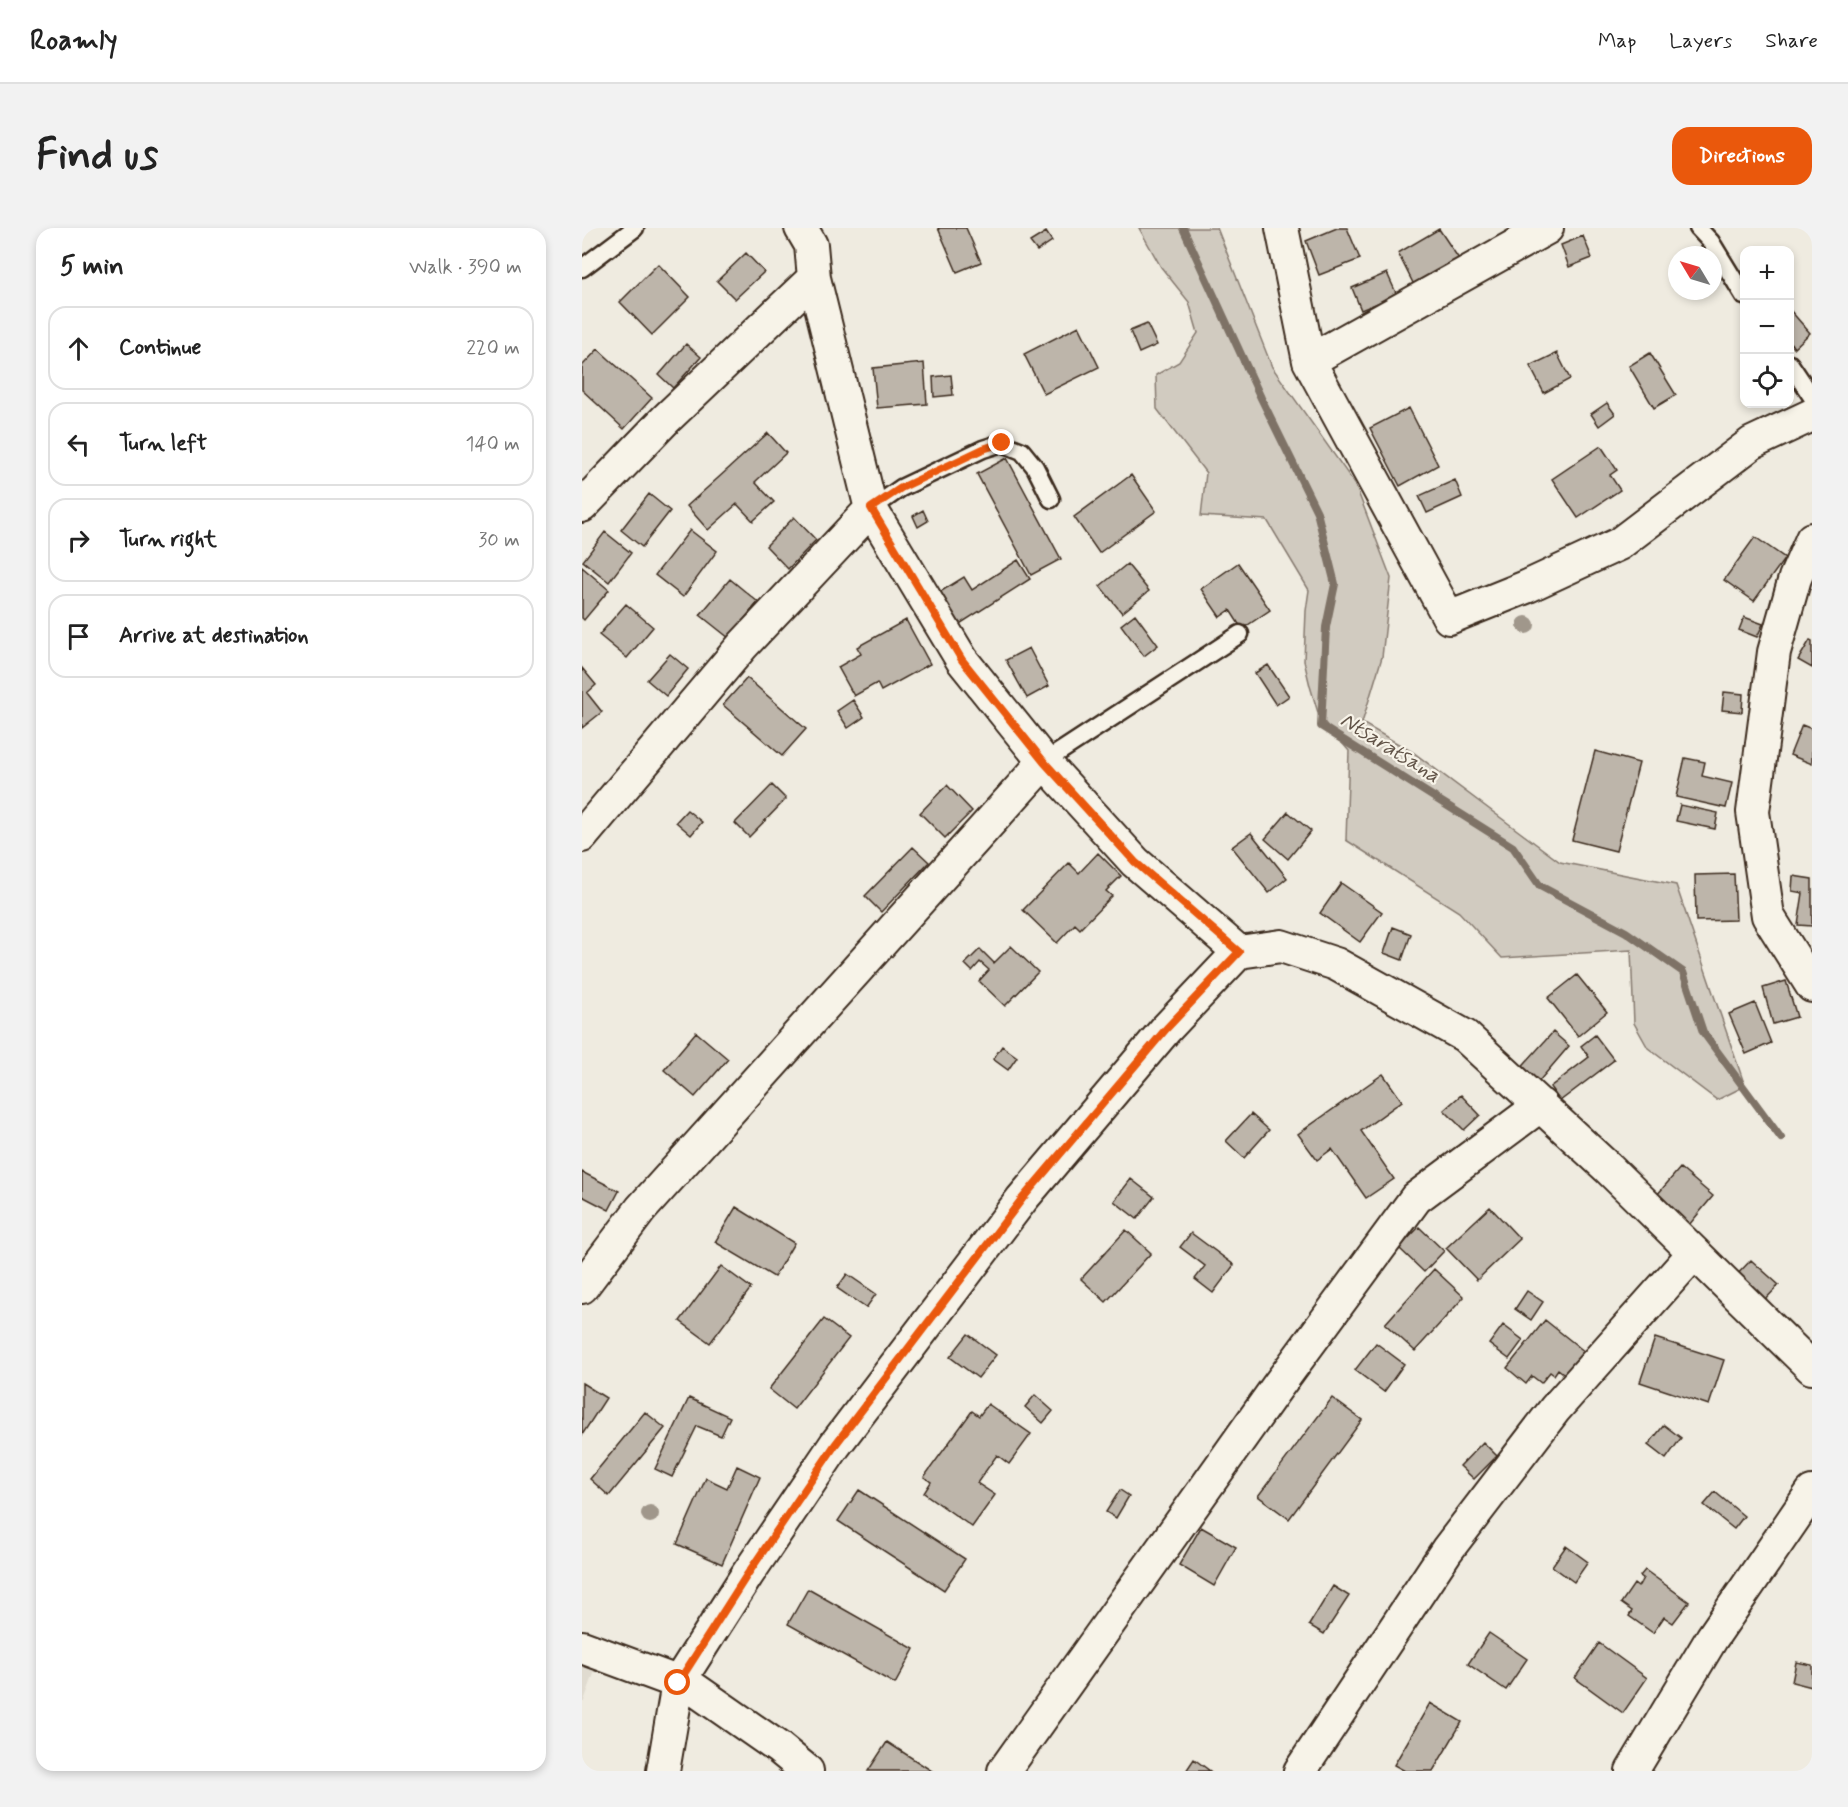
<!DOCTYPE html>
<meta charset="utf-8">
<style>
body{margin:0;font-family:Mynerve,sans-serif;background:#f2f2f2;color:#222}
.controls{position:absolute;right:18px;top:18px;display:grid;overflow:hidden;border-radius:12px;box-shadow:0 3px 9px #0003}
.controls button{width:54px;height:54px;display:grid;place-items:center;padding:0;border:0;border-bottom:2px solid #e0e0e0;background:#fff;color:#222;font:30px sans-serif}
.compass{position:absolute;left:1086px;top:18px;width:54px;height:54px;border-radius:50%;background:#fff;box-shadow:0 3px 9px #0003;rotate:308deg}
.stop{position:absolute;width:18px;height:18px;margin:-14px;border:4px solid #ea580c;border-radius:50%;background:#fff}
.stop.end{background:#ea580c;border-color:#fff;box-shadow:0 2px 6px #0008}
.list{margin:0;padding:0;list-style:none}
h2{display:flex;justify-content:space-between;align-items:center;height:78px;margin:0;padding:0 24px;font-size:26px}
h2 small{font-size:20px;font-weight:400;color:#767676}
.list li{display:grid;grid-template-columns:39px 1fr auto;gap:18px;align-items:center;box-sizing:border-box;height:84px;margin:0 12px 12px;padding:0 12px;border:2px solid #e0e0e0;border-radius:18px}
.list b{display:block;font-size:22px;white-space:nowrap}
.list em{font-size:20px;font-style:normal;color:#767676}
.icon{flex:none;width:33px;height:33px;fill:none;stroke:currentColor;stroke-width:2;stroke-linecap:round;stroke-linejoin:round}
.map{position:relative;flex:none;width:1230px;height:1543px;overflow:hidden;border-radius:18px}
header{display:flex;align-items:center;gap:36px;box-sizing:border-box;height:84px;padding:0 30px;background:#fff;border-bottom:2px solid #e0e0e0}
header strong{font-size:28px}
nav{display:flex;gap:33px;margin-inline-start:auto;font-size:21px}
.intro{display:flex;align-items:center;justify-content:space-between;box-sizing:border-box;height:144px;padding:0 36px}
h1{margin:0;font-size:42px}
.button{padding:15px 27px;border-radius:18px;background:#ea580c;color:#fff;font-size:21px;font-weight:700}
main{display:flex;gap:36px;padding:0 36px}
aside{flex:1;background:#fff;border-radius:18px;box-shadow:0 3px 9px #0003}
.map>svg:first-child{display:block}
</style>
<header>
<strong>Roamly</strong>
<nav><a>Map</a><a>Layers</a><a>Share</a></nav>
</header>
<div class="intro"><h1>Find us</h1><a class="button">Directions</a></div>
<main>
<aside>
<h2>5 min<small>Walk · 390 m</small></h2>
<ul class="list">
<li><svg class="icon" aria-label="ahead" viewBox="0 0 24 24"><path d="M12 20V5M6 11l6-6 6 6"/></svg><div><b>Continue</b></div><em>220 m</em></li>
<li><svg class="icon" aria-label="left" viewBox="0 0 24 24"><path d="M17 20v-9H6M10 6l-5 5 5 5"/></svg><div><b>Turn left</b></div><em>140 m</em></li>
<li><svg class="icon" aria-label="right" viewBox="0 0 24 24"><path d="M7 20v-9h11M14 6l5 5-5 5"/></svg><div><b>Turn right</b></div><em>30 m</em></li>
<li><svg class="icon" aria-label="arrive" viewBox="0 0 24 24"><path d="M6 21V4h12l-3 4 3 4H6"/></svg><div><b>Arrive at destination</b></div></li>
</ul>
</aside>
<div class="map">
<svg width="1230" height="1543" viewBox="0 0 1230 1543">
<rect width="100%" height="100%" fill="#efebe0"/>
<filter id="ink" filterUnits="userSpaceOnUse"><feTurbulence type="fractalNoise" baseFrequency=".0167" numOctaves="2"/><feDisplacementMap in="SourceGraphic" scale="12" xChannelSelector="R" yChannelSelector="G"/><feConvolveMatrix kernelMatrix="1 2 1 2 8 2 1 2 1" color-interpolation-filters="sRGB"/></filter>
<g filter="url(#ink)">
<path fill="#e0dbd0" d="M0,1429L16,1435L2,1473H0Z"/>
<path fill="#d1cbc0" stroke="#867a6f" stroke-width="1.5" d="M557,0H635L690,139L773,256L809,350L800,429L780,495L832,525L978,634L1094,657L1163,858L1135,872L1066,820L1052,795L1049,722L920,730L877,684L764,612L767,523L737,488L728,458L722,433L724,383L727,362L685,292L619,288L624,245L575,181L574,147L597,134L616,105L607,74L579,39Z"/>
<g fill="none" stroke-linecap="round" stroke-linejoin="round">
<path stroke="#7e7266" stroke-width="8" d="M601,0L679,170L735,284L753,356L744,399L739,498L931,619L958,658L1044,704L1101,744L1121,804L1199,910"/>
</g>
<path fill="#bdb5aa" stroke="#3b2a1e" stroke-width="1.5" d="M356,0H384L399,34L375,44Z
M755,0H765L778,31L737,47L724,13Z
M857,1L877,31L832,57L816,25Z
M464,4L470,13L455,23L448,14Z
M1001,8L1010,30L987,39L979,17Z
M164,25L182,44L153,71L135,53Z
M76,36L108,69L70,107L38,74Z
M805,45L815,67L779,82L770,60Z
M1208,82L1228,105L1212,120L1208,114Z
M565,96L575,117L557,125L548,103Z
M497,98L517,139L462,166L442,126Z
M104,116L119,129L91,160L77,147Z
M16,121L70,170L42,201L0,162V138Z
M975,125L988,151L962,165L948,138Z
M1068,125L1094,167L1072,180L1047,138Z
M342,135L345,176L295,180L291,140Z
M369,147L371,167L352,169L351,149Z
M1025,175L1033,186L1017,198L1009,186Z
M827,180L856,237L818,258L788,200Z
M186,205L204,225L173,254L192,274L171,293L155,276L126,302L105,278Z
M1019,218L1035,242L1028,247L1038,262L996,290L970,251Z
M425,230L479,331L449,347L395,246Z
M549,247L574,283L517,325L492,289Z
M873,252L880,269L845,285L837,268Z
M67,266L88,283L60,319L39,302Z
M341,282L346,293L336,299L331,288Z
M212,289L234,312L206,341L184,318Z
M108,302L135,323L101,369L73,347Z
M23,304L49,325L27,354L1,333Z
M1173,309L1203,330L1172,373L1142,352Z
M436,332L448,351L373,399L353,367L382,349L390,362Z
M656,335L688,382L660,401L648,382L638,389L619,361Z
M545,336L567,363L540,385L518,358Z
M0,339L27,362L2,392L0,390Z
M148,351L176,374L147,410L118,387Z
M44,376L71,399L45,430L17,407Z
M553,386L576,417L562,428L539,397Z
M1162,389L1181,396L1175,409L1157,402Z
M324,392L348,436L299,463L295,455L272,468L256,439L279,426L275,419Z
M1228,412L1230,413V440L1216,432Z
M447,420L467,458L445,470L424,432Z
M88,426L106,441L84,468L65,452Z
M686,437L707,468L694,477L673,445Z
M0,440L14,457L5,465L20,484L0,500Z
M165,450L224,501L200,528L141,477Z
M1142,464L1161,466L1160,484L1140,482Z
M271,472L282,489L266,500L255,483Z
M1220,497L1230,501V536L1208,527Z
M1013,523L1057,535L1034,623L990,612Z
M1103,530L1123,534L1120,548L1150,555L1144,580L1094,569Z
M190,557L204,571L167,609L153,595Z
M365,557L390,583L363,610L338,585Z
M1098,577L1136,585L1133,601L1094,593Z
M105,582L120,594L109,607L94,594Z
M706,584L729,603L706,631L683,611Z
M669,605L705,650L687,665L650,619Z
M331,619L347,634L299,684L283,668Z
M516,625L539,648L524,663L530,668L498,701L493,696L475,715L441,682L487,635L497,645Z
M1152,646L1154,692L1114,693L1113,647Z
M1211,648L1230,651V698L1216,697L1221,665L1210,663Z
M759,655L800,684L778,714L738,685Z
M811,699L829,706L820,732L802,725Z
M429,718L456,744L423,778L397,753L407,742L398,734L390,743L383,736L398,721L412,735Z
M995,747L1025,784L996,808L966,770Z
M1204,753L1215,789L1191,796L1181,760Z
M1173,775L1189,815L1164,826L1147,786Z
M114,804L146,831L113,869L82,842Z
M971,804L987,818L952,859L935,844Z
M1013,807L1032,832L978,873L968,859L1007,829L999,818Z
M420,818L435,829L426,842L411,831Z
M801,846L820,873L779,903L812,951L784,970L750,921L735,932L716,906Z
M879,867L898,887L882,902L862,882Z
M669,886L687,902L662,930L644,913Z
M1098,940L1131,968L1102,1003L1069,974Z
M0,944L37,963L27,982L0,968Z
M549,951L572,969L555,991L532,973Z
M154,979L212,1015L192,1049L133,1014Z
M908,979L938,1011L895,1052L864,1020Z
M837,999L862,1023L842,1044L817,1020Z
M544,1002L569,1025L524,1074L499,1051Z
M609,1005L652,1037L631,1065L613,1051L623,1038L598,1019Z
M1169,1032L1197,1057L1175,1080L1148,1054Z
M139,1038L169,1060L128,1115L98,1093Z
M852,1041L882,1069L833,1123L803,1096Z
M265,1046L294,1066L284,1080L255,1060Z
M945,1063L961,1074L949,1092L933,1081Z
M242,1091L267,1110L212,1181L187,1161Z
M963,1092L1008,1128L989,1151L976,1141L972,1147L968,1144L959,1155L950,1148L944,1156L925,1140Z
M921,1097L941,1112L927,1131L907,1116Z
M386,1106L414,1127L396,1150L368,1129Z
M1073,1110L1142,1132L1127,1177L1058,1154Z
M794,1115L822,1136L802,1164L773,1142Z
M0,1155L24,1170L0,1207Z
M453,1167L471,1183L461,1195L443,1179Z
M107,1170L148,1189L139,1208L115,1198L90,1249L73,1241Z
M750,1170L780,1192L707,1291L676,1268Z
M406,1176L449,1206L427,1236L415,1227L395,1255L413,1267L390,1299L342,1265L349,1254L342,1249L390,1183L397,1188Z
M63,1184L83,1200L27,1268L8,1251Z
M1082,1197L1099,1210L1084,1231L1066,1217Z
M901,1214L915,1228L892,1251L878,1238Z
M155,1238L178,1249L140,1336L95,1316L124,1250L145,1260Z
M277,1262L383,1331L362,1362L256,1293Z
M538,1262L547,1268L534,1290L524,1284Z
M1133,1264L1162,1288L1152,1301L1122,1277Z
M619,1299L654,1319L632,1358L597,1337Z
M984,1318L1006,1334L992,1354L970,1338Z
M1063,1342L1107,1374L1091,1395L1082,1389L1071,1405L1047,1388L1050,1383L1039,1375L1052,1356L1056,1359L1061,1350L1058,1348Z
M751,1358L767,1368L742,1406L727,1397Z
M226,1361L332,1421L313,1456L206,1396Z
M907,1405L945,1431L924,1462L886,1436Z
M1017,1415L1065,1450L1041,1485L993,1450Z
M1214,1434L1230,1437V1459L1210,1454Z
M848,1475L880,1494L851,1543H823L812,1537Z
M305,1514L350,1543H286Z
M612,1531L628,1543H604Z"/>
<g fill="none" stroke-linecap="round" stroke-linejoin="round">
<g stroke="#3b2a1e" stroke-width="21">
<path id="service" d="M1116,0L1129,14L1162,68
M0,40L53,0
M1208,136L1230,169
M289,281L319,260L401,221L420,215L440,223L453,239L469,271
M462,534L658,406"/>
</g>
<g stroke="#3b2a1e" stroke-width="36">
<path id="minor" d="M219,0L229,17L232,50L289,281L380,432L462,534L553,634L657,724L699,718L754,736L883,808L1026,940L1230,1140
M700,0L727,133L867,390L944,359L1037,316L1170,215L1230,187
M727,133L965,0
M0,278L84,191L232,50
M1230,311L1213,350L1192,424L1171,584L1186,688L1230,758
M0,608L161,417L289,281
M0,1059L59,981L462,534
M0,1419L111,1460L197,1520L225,1543
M81,1543L96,1455L165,1347L253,1217L440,971L584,801L657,724
M422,1543L695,1159L834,970L959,877
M718,1543L865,1322L973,1181L1112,1025
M1050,1543L1130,1410L1230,1264"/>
</g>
<use href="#service" stroke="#f7f3e8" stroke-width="16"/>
<use href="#minor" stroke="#f7f3e8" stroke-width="32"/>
</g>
<g fill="#a0978b">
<circle cx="944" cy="397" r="9"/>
<circle cx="68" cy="1286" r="9"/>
</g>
</g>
<g fill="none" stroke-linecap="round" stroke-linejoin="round" filter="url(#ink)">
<path stroke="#ea580c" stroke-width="8" d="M96,1455L165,1347L253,1217L440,971L584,801L657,724L553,634L462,534L380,432L289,280L319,260L401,221L420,215"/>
</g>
<g text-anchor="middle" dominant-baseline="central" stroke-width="4.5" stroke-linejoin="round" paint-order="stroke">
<g font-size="22" font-style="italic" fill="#625448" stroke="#f7f3e8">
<text transform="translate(808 520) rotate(32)">Ntsaratsana</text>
</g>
</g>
</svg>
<div class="controls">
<button>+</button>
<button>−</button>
<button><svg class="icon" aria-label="locate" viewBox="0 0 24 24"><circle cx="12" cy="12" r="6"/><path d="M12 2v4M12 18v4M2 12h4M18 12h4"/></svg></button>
</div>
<svg class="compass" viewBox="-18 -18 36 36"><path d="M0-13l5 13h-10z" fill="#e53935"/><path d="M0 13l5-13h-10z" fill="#767676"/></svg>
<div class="stop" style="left:96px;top:1455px"></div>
<div class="stop end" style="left:420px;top:215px"></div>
</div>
</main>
